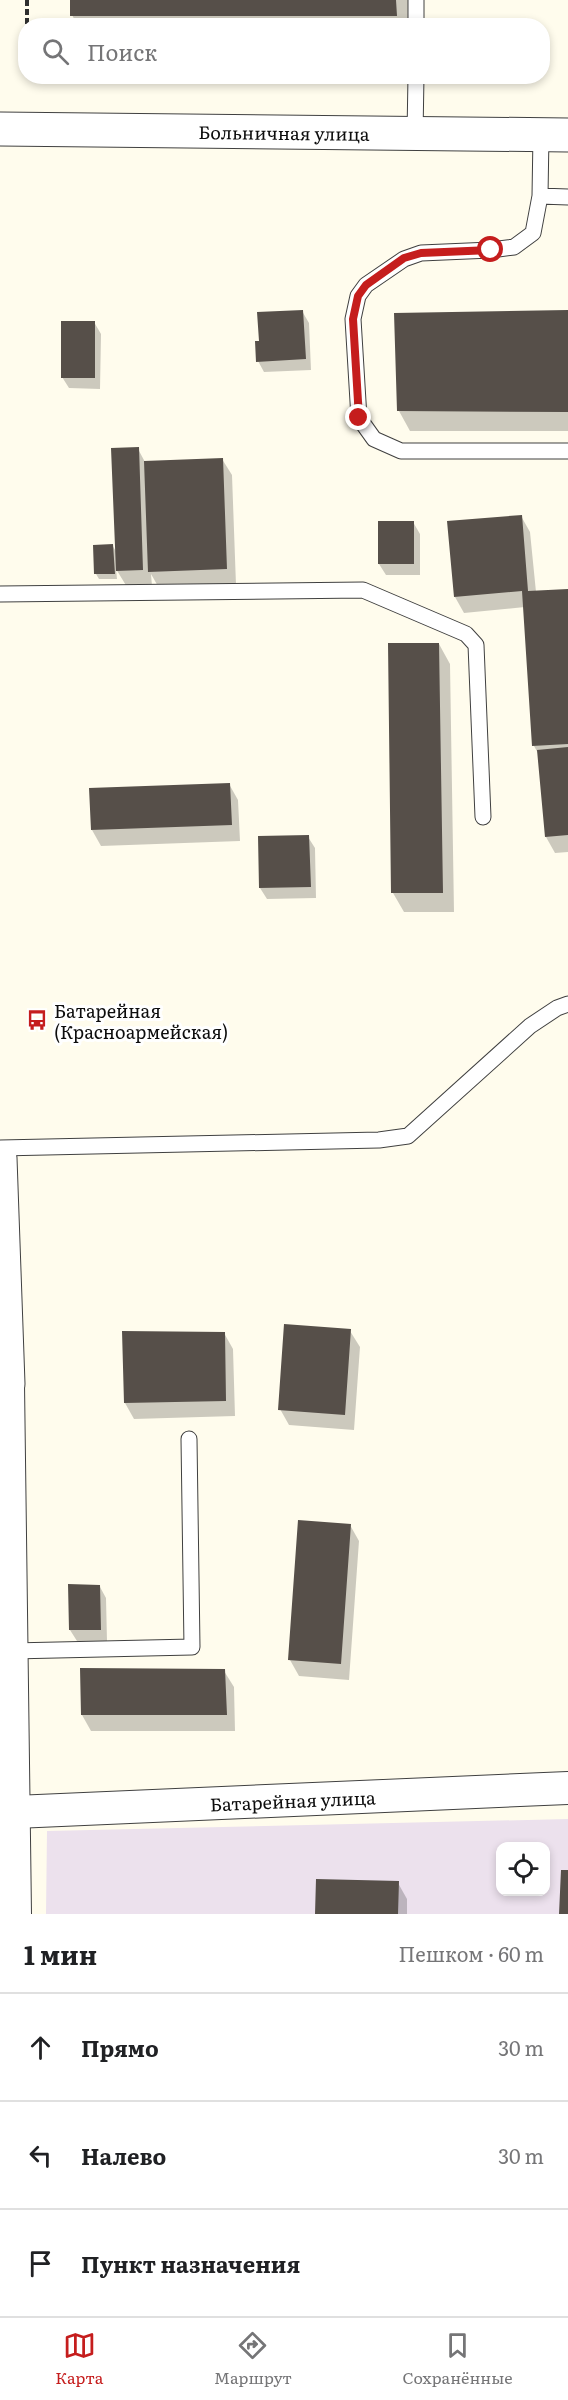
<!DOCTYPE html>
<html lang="ru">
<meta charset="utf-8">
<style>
body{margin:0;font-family:Literata,serif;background:#f2f2f2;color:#202124}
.controls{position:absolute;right:18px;bottom:18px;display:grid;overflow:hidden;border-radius:12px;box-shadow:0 3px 9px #0003}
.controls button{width:54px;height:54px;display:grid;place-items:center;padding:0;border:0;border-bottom:2px solid #e0e0e0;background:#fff;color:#202124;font:30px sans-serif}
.stop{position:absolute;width:18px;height:18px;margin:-14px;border:4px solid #c51d1d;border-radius:50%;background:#fff}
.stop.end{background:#c51d1d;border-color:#fff;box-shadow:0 2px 6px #0008}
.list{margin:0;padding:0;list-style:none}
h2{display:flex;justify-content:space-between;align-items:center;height:78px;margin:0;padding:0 24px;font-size:26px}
h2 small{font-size:20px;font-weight:400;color:#757577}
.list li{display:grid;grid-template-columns:39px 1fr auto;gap:18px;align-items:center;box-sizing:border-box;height:108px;padding:0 24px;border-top:2px solid #e0e0e0}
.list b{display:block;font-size:22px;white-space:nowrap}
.list em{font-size:20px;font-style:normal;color:#757577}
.icon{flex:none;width:33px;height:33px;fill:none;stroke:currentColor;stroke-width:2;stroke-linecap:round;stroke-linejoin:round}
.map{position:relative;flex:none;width:568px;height:1914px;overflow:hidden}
.search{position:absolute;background:#fff;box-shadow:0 3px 9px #0003;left:18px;right:18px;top:18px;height:66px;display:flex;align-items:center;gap:15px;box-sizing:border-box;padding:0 21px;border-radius:24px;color:#757577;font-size:22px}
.sheet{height:402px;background:#fff}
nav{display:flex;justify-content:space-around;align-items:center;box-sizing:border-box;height:84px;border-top:2px solid #e0e0e0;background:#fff;font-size:16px;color:#757577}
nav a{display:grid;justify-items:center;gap:3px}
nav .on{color:#c51d1d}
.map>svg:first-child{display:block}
</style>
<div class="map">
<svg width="568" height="1914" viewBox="0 0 568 1914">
<rect width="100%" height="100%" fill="#fffced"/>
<path fill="#ece1ed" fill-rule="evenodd" d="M568,1819V1914H46L47,1831ZM500,1846H546V1892H500Z"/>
<path fill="#0003" d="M72,0H410V26H78L72,15Z
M302,311L309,323L311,370L264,372L258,361Z
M568,311V431H410L399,411Z
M94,322L101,334L100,389L69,388L62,377Z
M138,449L145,462L222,459L232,475L236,585L159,588L151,574L152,586L127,587L116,569L117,579H99L96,574L112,545L117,553Z
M521,516L530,532L536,592L568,590V852L555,853L546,837L539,755L534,746L525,607L464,613L455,597Z
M413,522L420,534V575H386L379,564Z
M439,644L450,664L454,912H404L393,893Z
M229,784L238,800L240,841L101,846L92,830Z
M308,837L315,848L316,898L267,899L260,888Z
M350,1331L360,1347L354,1430L289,1425L280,1409Z
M123,1333H224L233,1349L235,1416L134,1419L125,1403Z
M350,1525L359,1541L349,1680L299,1676L290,1660Z
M100,1587L106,1598L107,1641H77L70,1630Z
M224,1671L234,1687L235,1731H91L82,1715Z
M398,1883L407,1899V1914H317Z"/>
<path fill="#564f49" d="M70,0H396L397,16H70Z
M303,310L306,359L256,362L255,341H259L257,312Z
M568,310V412L397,411L394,313Z
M61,321H95V378H61Z
M139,447L143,570L116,571L111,448Z
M223,458L227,569L148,572L144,461Z
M522,515L528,591L568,589V744L532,746L522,591L454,597L447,521Z
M378,521H414V564H378Z
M113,544L115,574H94L93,545Z
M388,643H439L443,893H391Z
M568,747V835L545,837L537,750Z
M230,783L232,825L91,830L89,788Z
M309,835L311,887L259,888L258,836Z
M284,1324L351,1329L345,1415L278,1410Z
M122,1331L225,1332L226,1401L124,1403Z
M298,1520L351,1524L341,1664L288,1660Z
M68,1584L100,1585L101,1630H69Z
M80,1668L225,1669L227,1715H81Z
M561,1870H568V1914H559Z
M316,1879L399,1881L398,1914H315Z"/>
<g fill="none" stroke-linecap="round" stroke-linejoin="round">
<g stroke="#404040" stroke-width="17">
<path id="service" d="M416,26V0
M415,134L416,76
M541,135L540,196L533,233L514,247L491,250L421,253L404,259L366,285L358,296L353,319L359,418L374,439L401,451H568
M540,196L568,197
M0,594L363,590L466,634L476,645L483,817
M0,1148L379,1140L408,1136L530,1026L557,1008L568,1004
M12,1651L192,1647L189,1439"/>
</g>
<g stroke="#404040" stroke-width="34">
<g id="minor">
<path d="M8,1384L15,1914"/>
<path id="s1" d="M15,1812L568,1788"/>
</g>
</g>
<g stroke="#404040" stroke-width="35">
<g id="tertiary">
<path id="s2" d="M0,129L568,135"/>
<path d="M0,1158L8,1384"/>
</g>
</g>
<path stroke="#2f2f2f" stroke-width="4" stroke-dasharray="6 3" stroke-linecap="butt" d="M27,0V26"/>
<use href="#service" stroke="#fff" stroke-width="15"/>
<use href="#minor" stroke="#fff" stroke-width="32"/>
<use href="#tertiary" stroke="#fff" stroke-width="33"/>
</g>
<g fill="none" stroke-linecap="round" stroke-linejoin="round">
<path stroke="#c51d1d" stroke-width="8" d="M359,418L353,319L358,296L366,285L404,258L421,253L491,250"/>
</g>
<defs>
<g id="bus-bare" transform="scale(1.62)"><path d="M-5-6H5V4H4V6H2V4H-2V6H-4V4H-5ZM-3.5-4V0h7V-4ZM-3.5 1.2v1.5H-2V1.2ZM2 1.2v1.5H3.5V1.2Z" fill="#c51d1d" stroke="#fff" stroke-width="2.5" paint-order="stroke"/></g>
</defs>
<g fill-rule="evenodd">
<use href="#bus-bare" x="37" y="1020"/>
</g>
<g text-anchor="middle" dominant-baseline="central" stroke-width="6" stroke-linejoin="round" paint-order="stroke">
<g font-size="18" fill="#0d0d0d" stroke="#fff">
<text stroke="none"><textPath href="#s2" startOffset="284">Больничная улица</textPath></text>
<text stroke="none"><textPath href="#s1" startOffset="278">Батарейная улица</textPath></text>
</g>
<g font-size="18" fill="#0d0d0d" stroke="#fff" text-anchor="start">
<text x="54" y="1010">Батарейная<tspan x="54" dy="21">(Красноармейская)</tspan></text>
</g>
</g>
</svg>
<div class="controls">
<button><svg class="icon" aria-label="locate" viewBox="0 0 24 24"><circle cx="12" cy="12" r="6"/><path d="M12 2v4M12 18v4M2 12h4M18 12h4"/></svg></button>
</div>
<div class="stop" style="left:491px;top:250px"></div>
<div class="stop end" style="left:359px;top:418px"></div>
<div class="search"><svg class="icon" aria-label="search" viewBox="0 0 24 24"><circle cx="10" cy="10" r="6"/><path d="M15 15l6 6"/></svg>Поиск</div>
</div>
<section class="sheet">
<h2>1 мин<small>Пешком · 60 m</small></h2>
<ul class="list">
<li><svg class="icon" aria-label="ahead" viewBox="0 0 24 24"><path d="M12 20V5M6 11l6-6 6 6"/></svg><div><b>Прямо</b></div><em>30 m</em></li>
<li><svg class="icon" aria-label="left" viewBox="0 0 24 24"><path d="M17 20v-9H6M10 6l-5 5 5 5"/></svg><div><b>Налево</b></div><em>30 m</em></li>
<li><svg class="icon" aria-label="arrive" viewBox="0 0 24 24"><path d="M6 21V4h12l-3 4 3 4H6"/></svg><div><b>Пункт назначения</b></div></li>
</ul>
</section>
<nav>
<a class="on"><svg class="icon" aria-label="map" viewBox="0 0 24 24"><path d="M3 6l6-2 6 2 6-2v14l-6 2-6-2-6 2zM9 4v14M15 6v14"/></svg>Карта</a>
<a><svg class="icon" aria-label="directions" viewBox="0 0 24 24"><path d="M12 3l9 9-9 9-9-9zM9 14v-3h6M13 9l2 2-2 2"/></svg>Маршрут</a>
<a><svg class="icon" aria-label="saved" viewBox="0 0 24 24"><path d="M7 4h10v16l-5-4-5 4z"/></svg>Сохранённые</a>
</nav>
